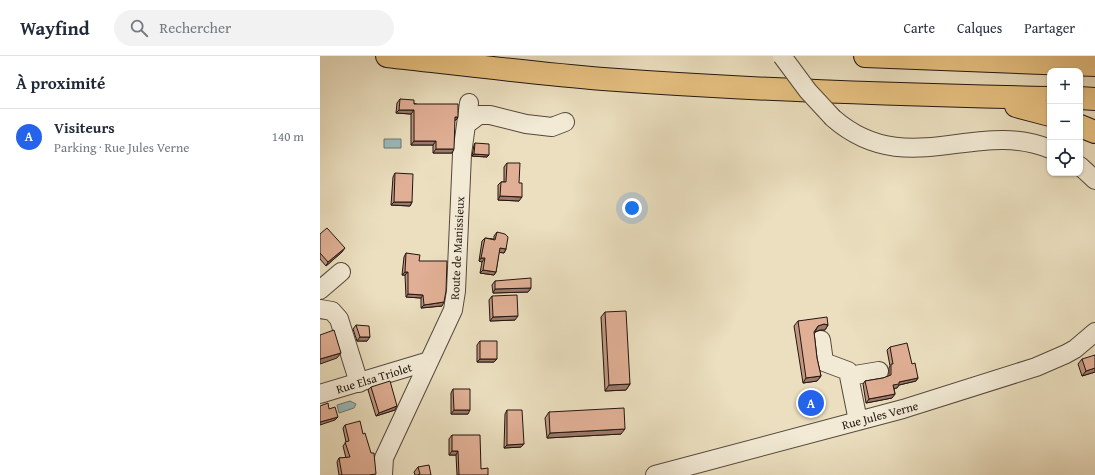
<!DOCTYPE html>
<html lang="fr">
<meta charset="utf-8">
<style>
body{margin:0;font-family:"Gentium Book Plus",serif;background:#f2f2f3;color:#1f2937}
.controls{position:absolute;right:12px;top:12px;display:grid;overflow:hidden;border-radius:8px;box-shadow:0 1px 3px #0004}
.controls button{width:36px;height:36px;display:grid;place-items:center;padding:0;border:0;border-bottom:1px solid #e0e1e3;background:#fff;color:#1f2937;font:20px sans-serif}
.you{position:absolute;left:312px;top:152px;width:14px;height:14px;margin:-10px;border:3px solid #fff;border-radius:50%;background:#1a73e8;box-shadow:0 0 0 6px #1a73e833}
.badge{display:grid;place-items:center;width:26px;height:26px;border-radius:50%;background:#2563eb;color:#fff;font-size:13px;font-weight:700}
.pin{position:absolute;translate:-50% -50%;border:2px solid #fff;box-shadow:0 1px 4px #0006}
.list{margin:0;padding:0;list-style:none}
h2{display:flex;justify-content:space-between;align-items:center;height:52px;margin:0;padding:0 16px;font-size:17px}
h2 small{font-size:13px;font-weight:400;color:#747a83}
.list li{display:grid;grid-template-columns:26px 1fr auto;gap:12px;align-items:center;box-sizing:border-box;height:56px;padding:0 16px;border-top:1px solid #e0e1e3}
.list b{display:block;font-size:15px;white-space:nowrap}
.list p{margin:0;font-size:13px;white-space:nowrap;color:#747a83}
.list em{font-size:13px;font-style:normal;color:#747a83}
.icon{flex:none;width:22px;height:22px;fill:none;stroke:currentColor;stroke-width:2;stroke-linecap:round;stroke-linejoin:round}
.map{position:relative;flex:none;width:775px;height:419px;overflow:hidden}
header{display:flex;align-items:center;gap:24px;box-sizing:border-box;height:56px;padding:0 20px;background:#fff;border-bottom:1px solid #e0e1e3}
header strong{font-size:19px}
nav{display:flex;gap:22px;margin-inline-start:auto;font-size:14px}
.search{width:280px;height:36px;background:#f2f2f3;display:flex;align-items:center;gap:10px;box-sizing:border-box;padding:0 14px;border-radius:22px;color:#747a83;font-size:15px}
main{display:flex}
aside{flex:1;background:#fff}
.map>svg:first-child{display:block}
</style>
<header>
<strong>Wayfind</strong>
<div class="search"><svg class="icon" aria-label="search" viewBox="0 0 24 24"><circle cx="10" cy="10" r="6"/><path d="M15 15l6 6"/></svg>Rechercher</div>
<nav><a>Carte</a><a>Calques</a><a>Partager</a></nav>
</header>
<main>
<aside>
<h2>À proximité<small></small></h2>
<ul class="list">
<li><span class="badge">A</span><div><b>Visiteurs</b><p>Parking · Rue Jules Verne</p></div><em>140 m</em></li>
</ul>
</aside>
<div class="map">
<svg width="775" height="419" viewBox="0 0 775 419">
<defs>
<pattern id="water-ripples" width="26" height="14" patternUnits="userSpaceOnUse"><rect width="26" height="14" fill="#9bbabb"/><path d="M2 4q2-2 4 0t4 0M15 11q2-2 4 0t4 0" fill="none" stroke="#859fa0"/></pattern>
</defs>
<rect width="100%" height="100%" fill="#ebdfbf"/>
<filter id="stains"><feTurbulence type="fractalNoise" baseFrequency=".005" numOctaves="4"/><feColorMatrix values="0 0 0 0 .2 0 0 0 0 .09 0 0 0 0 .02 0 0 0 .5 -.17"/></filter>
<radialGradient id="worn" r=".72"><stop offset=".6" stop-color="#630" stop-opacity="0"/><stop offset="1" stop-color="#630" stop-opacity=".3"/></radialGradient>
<path fill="url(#water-ripples)" stroke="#6b7877" d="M64,83H81V92H64Z
M30,345L36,348L34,352L19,357L17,349Z"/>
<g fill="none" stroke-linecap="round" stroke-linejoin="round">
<g stroke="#55483c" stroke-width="20">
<path id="minor" d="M513,62C586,126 656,62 730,93
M147,68L159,59H170L206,68L232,71L245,66
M760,110L775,124
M0,234L21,216
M0,253L12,255L19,263L39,327
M501,284L504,306L528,315L538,365
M529,320L559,315
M0,338L109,305
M63,419L64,402L133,254L136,235L142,98L149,47
M335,419L583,353L716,311L746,298L755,293L775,276"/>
</g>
<g stroke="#231611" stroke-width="24">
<path id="highway" d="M67,0C139,8 211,17 283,23C432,34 581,39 730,42
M545,0L775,9
M760,42L775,43
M696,50L730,59
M760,70L775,76"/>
</g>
<use href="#minor" stroke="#f2ead5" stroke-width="18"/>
<use href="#highway" stroke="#e6c080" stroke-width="22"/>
<g stroke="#55483c" stroke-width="20" stroke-linecap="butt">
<path id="minor-bridge" d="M462,0L488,35L513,62"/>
</g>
<use href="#minor-bridge" stroke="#f2ead5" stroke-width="18"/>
</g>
<path fill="#c19680" stroke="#231611" d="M80,43L138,61L136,64H134L132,97H113V89H91V58L76,57L77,47Z
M155,87L169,99L167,101L152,100L154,89Z
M187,107L199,145L178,144V129L181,126H184V111Z
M75,117L92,146L90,150L71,149L73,121Z
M177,176L186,193L184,197L179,196L176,216L174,219L160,217L162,206L159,205L162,185L165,182L174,183V180Z
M0,178L22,196L6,210L0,203Z
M86,197L99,205L122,250L101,252V242L86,241L85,219H82L84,201Z
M175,225L211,232L208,236L173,237L172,229Z
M172,240L195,264L170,265L169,244Z
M285,256L310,328L306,334L285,335L281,261Z
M478,265L508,269L505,274H500L494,276L497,302L501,320L497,325L483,327L474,270Z
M36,269L47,285H37L33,273Z
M160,285L177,303L174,306H157V289Z
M570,291L592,308L598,322L596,325L579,329L577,332H574L575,338L572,342L546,347L543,328L545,325L563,322L569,320V312L570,310L567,294Z
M762,303L775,316L762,320L758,308Z
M51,331L75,354L56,360L48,334Z
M133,333L148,358H131V337Z
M187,354L204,388L201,391L184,392L185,358Z
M229,356L301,378L227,382L225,362Z
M25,369L43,378L55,419H19L17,406L19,402H26L23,390L26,386L23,372Z
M132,379L161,413L168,419H137L136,399H129V383Z
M98,411L111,419H95L94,416Z"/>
<path fill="#9d7a68" stroke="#231611" d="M79,54H94L91,58L76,57Z
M135,61H138L136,64H132Z
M94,85H116L113,89H91Z
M116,93H134L132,97H113Z
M154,98L169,99L167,101L152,100Z
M180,140L202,141L199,145L178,144Z
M74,146H92L90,150L71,149Z
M25,192L22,196L6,210L8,206Z
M180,192L186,193L184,197L177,196Z
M161,202H165L162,206L159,205Z
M163,214L176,216L174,219L160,217Z
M85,216H88L85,219H82Z
M211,232L208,236L173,237L175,233Z
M88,238L103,239L101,242L86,241Z
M124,246L122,250L101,252L104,249Z
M198,260L195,264L170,265L173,261Z
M504,268L508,269L505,274H500L495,276L498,270Z
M40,281H50L47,285H37Z
M21,297L17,302L0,308V303Z
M160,303H177L174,306H157Z
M775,312V316L762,320L766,315Z
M501,320L497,325L483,327L486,322Z
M598,322L596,325L579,329L577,332L571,333L573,329L579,326Z
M310,328L306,334L285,335L289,329Z
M575,338L572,342L546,347L549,343Z
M77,350L75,354L56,360L59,357Z
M134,354H150L148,358H131Z
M18,361L15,364L0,369V366Z
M305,373L301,378L227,382L230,377Z
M204,388L201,391L184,392L187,389Z
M132,395H138L136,399H129Z"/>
<path fill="#e0af95" stroke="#231611" d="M80,43L94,44V48H138V61H135L134,93H116V85H94V54H79Z
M155,87L169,88V99L154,98Z
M187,107H200L199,127H202V141L180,140L181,126H186Z
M75,117L93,118L92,146H74Z
M7,172L25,192L8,206L0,197V178Z
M177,176L185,178L188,181L186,193L180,192L176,216L163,214L165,202H161L165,182L175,184Z
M86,197L100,199L99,205H127L126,235L124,246L104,249L103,239L88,238V216H85Z
M211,222V232L175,233V225Z
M197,239L198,260L173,261L172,240Z
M306,255L310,328L289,329L285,256Z
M507,261L508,269L504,268L498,270L494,276L497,302L501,320L486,322L478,265Z
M36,269L49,270L50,281H40Z
M14,274L21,297L0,303V279Z
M160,285H177V303H160Z
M587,287L592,308L595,307L598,322L579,326V328L573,329L575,338L549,343L545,325L563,322L571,319V308H573L570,291Z
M775,299V312L766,315L762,303Z
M70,325L77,350L59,357L51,331Z
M133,333H150V354H134Z
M8,347L9,353L15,351L18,361L0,366V350Z
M304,352L305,373L230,377L229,356Z
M187,354H202L204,388L187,389Z
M40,365L43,378L45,377L51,397H54L56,418L49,419H22L19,402L30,401L25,386L29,385L25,369Z
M132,379H160L161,413L168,412V419H139L138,395H132Z
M109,409L111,419H98L100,418L98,411Z"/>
<g text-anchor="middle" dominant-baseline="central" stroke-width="3" stroke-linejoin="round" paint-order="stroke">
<g font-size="12" fill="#231611" stroke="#f2ead5">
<text transform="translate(137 192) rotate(-87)">Route de Manissieux</text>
<text transform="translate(54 322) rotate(-17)">Rue Elsa Triolet</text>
<text transform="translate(560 359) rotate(-15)">Rue Jules Verne</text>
</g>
</g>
<rect width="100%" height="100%" filter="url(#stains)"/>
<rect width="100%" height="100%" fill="url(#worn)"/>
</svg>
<div class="controls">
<button>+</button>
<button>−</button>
<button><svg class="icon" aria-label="locate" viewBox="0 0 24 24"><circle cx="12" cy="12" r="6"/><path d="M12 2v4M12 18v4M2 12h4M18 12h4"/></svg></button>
</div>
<div class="you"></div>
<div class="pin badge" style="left:491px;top:347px">A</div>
</div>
</main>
